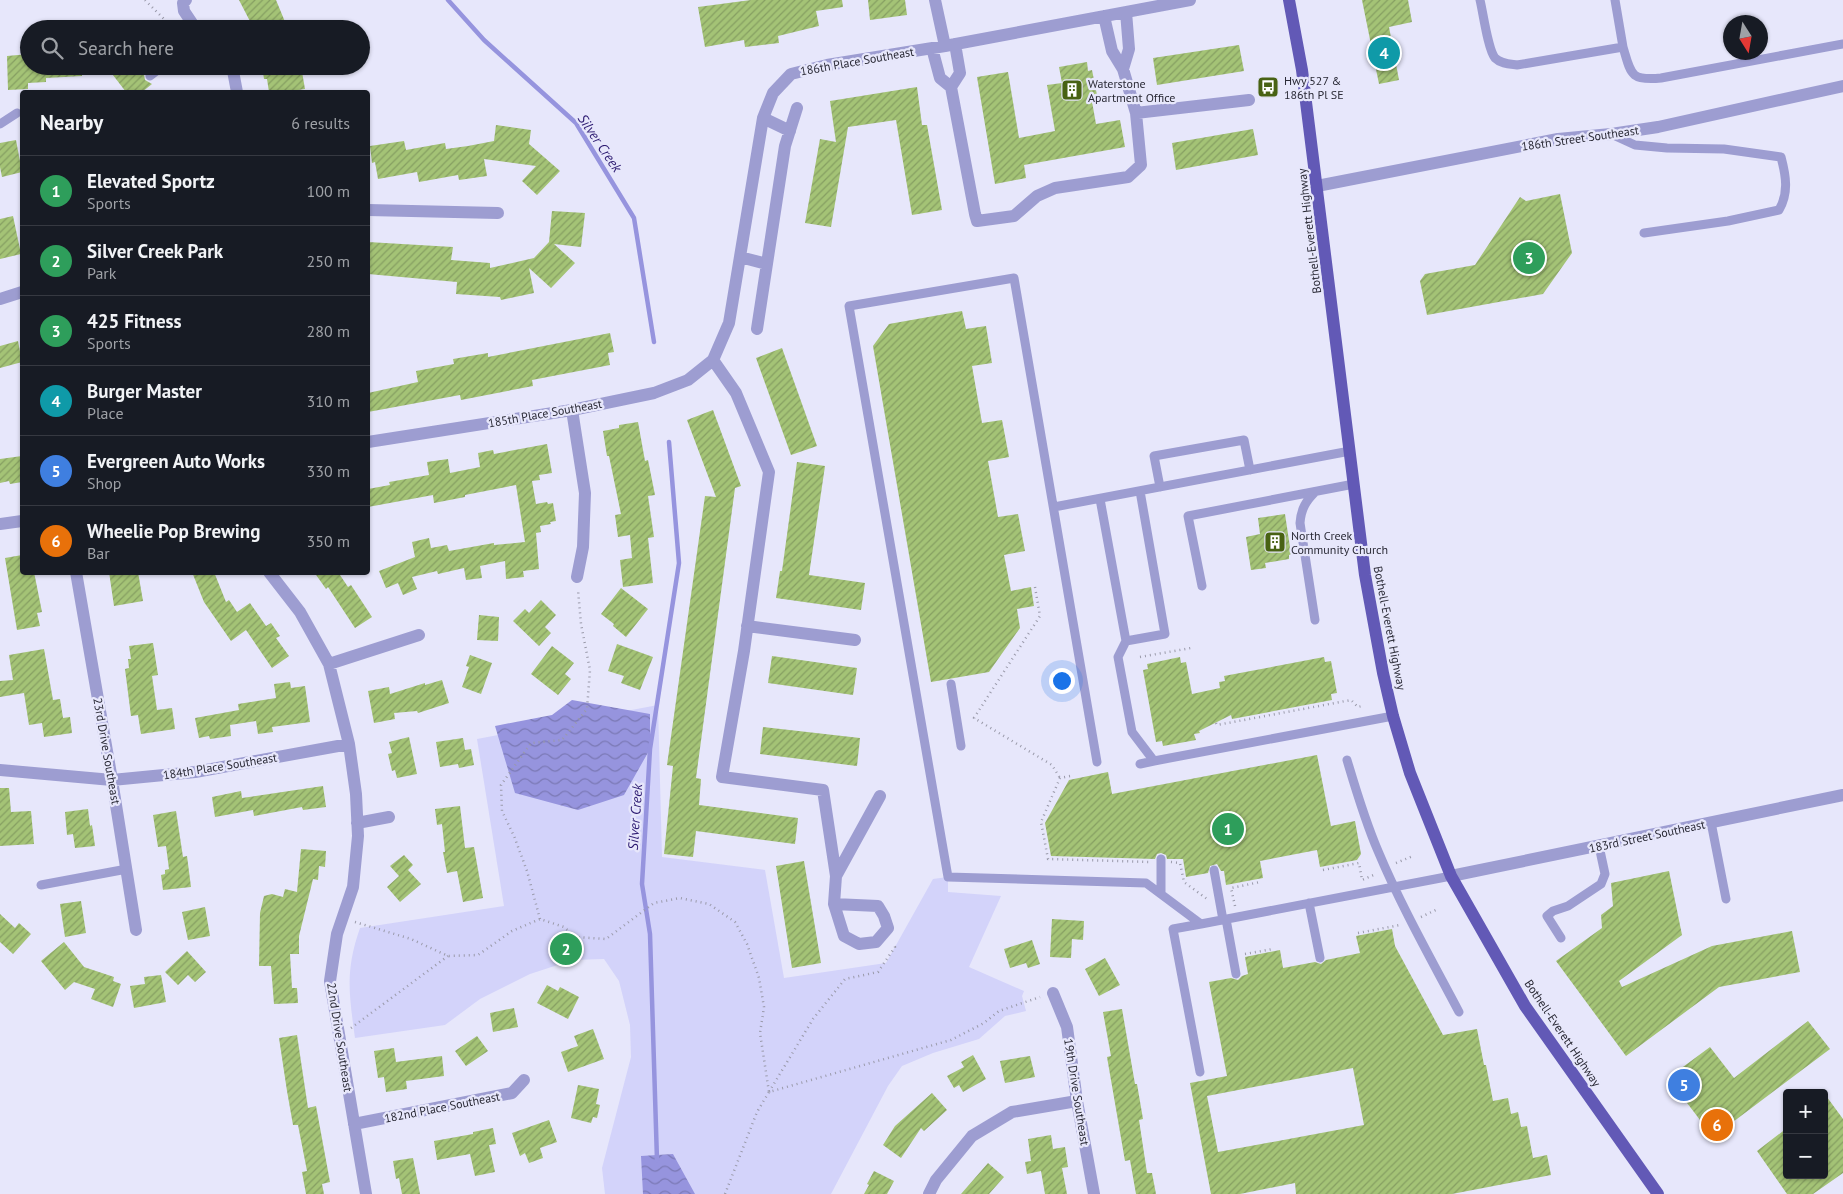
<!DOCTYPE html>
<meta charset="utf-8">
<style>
body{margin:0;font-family:"PT Sans",sans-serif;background:#242831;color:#f1f3f6}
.controls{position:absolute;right:15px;bottom:15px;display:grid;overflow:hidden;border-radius:5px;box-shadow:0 1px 4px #0004}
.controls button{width:45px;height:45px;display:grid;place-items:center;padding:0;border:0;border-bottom:1px solid #363941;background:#171b24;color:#f1f3f6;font:25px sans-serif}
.compass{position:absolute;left:1723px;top:15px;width:45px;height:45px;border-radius:50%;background:#171b24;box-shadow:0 1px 4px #0004;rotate:169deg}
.you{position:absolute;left:1061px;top:680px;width:18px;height:18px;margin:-12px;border:4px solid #fff;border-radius:50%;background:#1a73e8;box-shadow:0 0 0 8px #1a73e833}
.badge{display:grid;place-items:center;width:32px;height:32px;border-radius:50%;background:#7c3aed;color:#fff;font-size:16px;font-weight:700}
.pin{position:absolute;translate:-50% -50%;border:2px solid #fff;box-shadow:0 1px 5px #0006}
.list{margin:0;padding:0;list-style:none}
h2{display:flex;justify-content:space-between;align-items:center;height:65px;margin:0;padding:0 20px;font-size:21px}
h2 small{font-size:16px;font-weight:400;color:#9ea1a6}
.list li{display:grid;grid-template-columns:32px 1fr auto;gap:15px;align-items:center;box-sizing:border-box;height:70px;padding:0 20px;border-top:1px solid #363941}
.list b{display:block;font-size:19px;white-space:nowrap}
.list p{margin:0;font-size:16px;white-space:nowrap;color:#9ea1a6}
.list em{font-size:16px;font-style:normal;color:#9ea1a6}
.icon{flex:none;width:28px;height:28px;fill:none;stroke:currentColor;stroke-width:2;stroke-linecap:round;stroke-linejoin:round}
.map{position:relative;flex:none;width:1843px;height:1194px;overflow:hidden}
.search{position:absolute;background:#171b24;box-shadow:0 1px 4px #0004;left:20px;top:20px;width:350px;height:55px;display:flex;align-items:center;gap:12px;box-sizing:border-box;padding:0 18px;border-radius:28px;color:#9ea1a6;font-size:19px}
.panel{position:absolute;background:#171b24;box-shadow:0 1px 4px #0004;left:20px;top:90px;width:350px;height:485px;border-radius:5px}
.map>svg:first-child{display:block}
</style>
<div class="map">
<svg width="1843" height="1194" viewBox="0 0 1843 1194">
<defs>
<pattern id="water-waves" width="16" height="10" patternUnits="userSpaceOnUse" patternTransform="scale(1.25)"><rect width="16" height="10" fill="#9694de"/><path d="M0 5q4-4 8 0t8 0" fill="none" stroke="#7b79b5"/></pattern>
<pattern id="building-hatch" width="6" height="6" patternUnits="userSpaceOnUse" patternTransform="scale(1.25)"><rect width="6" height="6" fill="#a4c376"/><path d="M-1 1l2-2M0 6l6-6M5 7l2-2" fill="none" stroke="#869f62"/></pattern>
</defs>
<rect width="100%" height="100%" fill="#e7e7fb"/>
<path fill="#d3d3fa" d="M658,705L662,857L765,870L784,978L886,963L933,879L948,877V892L1001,896L969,967L1024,991L1022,996L1026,1011L1005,1016L979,1039L933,1053L902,1066L888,1086L831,1194H605L602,1168L631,1057L630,1025L619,981L604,959L573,960L530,974L480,999L445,1025L355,1038C349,994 345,971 360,928L504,906L477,739Z"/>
<path fill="url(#water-waves)" d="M572,700L650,714V749L624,795L578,810L515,793L495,726L552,715Z
M673,1154L695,1194H643L641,1156Z"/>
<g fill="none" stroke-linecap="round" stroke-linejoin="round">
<path stroke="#9694de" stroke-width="4.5" d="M448,0L484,40L576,123L634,218L654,342
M657,1160L650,934L642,884L650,749L679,563L669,442"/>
</g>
<path fill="url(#building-hatch)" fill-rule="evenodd" d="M239,0H276L288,29H254Z
M751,0H842L843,7L816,11L819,26L778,36L779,43L745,47L744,40L705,47L698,7Z
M868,0H905L907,15L870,20Z
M1362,0H1408L1412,22L1389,27L1399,80L1379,84Z
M1239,45L1244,71L1157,85L1153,58Z
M29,54V66H82V76L46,78V82L28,83V89L8,90L7,56Z
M1087,62L1088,71L1092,70L1097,95L1091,96L1096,124L1120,120L1125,147L1024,165L1026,178L995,184L977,77L1008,72L1019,138L1055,131L1047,85L1062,83L1059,67Z
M106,66H137L144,75L145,80L152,84L142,92H126Z
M262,66H301L305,89L285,92H283V90L269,92L267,79H264Z
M917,87L922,125H927L942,210L912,215L896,120L848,127L831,227L805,223L820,139L836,142L830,101Z
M496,125L531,130L529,144L560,171L537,195L522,181L536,166L484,159L487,176L459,180L458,175L419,182L417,172L378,179L375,162L372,163L370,146L404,141L406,150L445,143L446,149L468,146L494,141Z
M1253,129L1258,155L1176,170L1172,143Z
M16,140L22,172L2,177L0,167V143Z
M1560,194L1572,253L1543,294L1427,315L1420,281L1425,274L1475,265L1520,197L1526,201Z
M552,211L585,213L581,247L554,244L575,263L551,288L529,268L534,293L501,300L500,297L456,294L457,282L368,274V242L453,247L451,260L490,263V268L534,258L549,242Z
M13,216L21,254L0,259V219Z
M962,311L966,329L986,326L992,363L972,366L982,423L1002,420L1009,457L988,461L998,517L1018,514L1025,551L1004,555L1011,591L1031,587L1034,606L1017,609L1020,628L989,672L931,682L873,346L889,324Z
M610,333L614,352L608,353L610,365L532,380L533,386L461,400L460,395L368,412V393L418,382L416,371L454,364L453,359L488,353V357Z
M18,341L22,362L0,368V346Z
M782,348L817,446L791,455L756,358Z
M713,410L741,486L735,488L696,778L701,779L699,805L798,818L795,844L696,831L693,857L664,854L673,766L667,765L705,496L716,497L687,420Z
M638,422L645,461L648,460L655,495L648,496L654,537L648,538L653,583L623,587L620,560L632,558L630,535L618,537L615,515L621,514L609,456H607L603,431L619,428V425Z
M547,444L552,473L539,475L540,480L532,481L536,504L547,502L548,504L553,503L556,521L550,522L551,524L540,526L541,532L536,533L539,569L523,571L524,577L506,579L505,561L480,566L482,578L466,580L464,568L438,574L437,571L412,577L417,589L403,595L398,583L386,588L379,571L415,557L412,542L429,538L431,548L447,545L449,551L494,543V545L525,542L516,485L465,495V497L434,503L433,495L368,507V489L390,485L389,482L429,475L427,462L448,459L450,473L480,467L478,453L493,450L494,454Z
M22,456V482L10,484L9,481L0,483V459Z
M797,462L825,466L809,575L865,583L861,610L776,598L780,571H782Z
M1285,514L1291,554L1289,555V559L1265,563L1266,568L1251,570L1246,537L1260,534L1258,518Z
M22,555V572H34L42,612L37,613L40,626L17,630L5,558Z
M109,572H138L143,601L114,606Z
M192,572H214L226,602L229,600L237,612L250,603L266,626L271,623L280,636L276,638L289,656L272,668L246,630L231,641L204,602Z
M314,572H338L348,587L351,585L372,617L355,628L328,587L326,589Z
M621,588L648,609L626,637L613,626L614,624L601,614Z
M541,600L556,615L545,627L551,633L539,646L513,621L525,609L529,613Z
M479,615L499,617L498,641L477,640Z
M153,643L158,675L152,676L157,710L172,708L175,729L141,734L138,715L131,716L125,669L129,668L128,659H131L129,646Z
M617,644L653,657L640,690L621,683L624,676L608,671Z
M552,646L574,663L565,674L571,679L558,695L531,674Z
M44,649L53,700L60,699L63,718L70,717L72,733L44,737L42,723L29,725L24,693L0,697V681L13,680L9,655Z
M470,655L492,663L481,694L462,687L469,667L466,666Z
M772,656L857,668L853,695L768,683Z
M1180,657L1181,663L1186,662L1192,694L1220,688L1219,682L1225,681L1224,676L1324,657L1325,662L1331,661L1337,693L1331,694L1332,700L1232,719L1231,715L1199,731L1200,733L1194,734L1196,740L1163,746L1162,741L1156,742L1143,670L1148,669L1147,664Z
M442,680L449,703L418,713L417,711L394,713L395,719L374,723L368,691L389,687L390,694L425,683V685Z
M290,682L291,688L305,686L310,722L272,727L273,732L258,734L256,721L230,725L231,736L210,739L209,736L199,738L195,718L239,710L238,704L276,698L274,684Z
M763,727L860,738L857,766L760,754Z
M409,737L417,774L397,778L395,770L392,771L388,754L392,753L389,742Z
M463,738L465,750L471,749L474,765L459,768L458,764L440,767L436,742Z
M1317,755L1331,826L1355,821L1361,854L1357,860L1320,867L1317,850L1260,861L1263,878L1226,885L1224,871H1221L1217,864L1210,866L1208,873L1186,877L1183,859H1167L1166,855L1161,853L1157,854L1155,859L1051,856L1045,823L1069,780L1108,772L1112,794Z
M323,786L326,807L303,810L302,807L254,816L253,810L215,817L212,797L241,791L242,798Z
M0,788H9L11,812L31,811L34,844L0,846Z
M460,806L465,848L474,847L483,898L463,902L457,871L447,873L443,852H445L442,824L437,825L435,809Z
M88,809L90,826L92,825L95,846L75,848L73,834L67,835L65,812Z
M176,811L183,857L187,856L191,887L163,890L161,875L165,874V870L169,869L166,846L158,847L153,815Z
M301,849L326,851L325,867L319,866L318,880L313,879L299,936V954H290L292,988H297L298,1003L274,1004L271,966H259L260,913L264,896L272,894L283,897L285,889L297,892Z
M404,855L413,865L408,870L421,884L400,902L387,887L399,876L390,866Z
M804,861L821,963L792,968L776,866Z
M1669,871L1682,935L1619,981L1622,987L1712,946L1792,931L1800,972L1719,987L1626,1056L1556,961L1602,928L1601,915L1613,906L1611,883Z
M81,901L86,933L65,937L60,904Z
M205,907L210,936L188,940L182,912Z
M0,914L15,928L19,923L31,934L13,954L0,942Z
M1052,919L1084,921L1083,940L1072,939L1071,958L1050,957Z
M1392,929L1395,946L1443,1035L1477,1029L1484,1065H1486L1493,1101L1508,1098L1511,1114L1518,1112L1521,1127L1527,1126L1533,1158L1547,1155L1551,1175L1452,1194H1296L1295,1183L1240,1194H1211L1190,1083L1227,1076L1209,982L1231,978L1238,980L1242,976L1248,974L1245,957L1280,950L1283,968L1315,962L1321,964L1326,960L1360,953L1356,936ZM1353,1068L1364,1125L1218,1152L1207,1096Z
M1032,940L1040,964L1028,968L1026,963L1010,968L1004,949Z
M64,942L84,967L114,977L113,981L121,984L113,1007L91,999L95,989L74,982L65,990L41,961Z
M187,951L206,972L195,982L188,975L178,985L165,972Z
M1105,958L1120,985L1099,996L1085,969Z
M161,975L166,1002L134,1008L130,986L145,984L144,977Z
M547,985L558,991L560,987L579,997L568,1019L537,1003Z
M514,1008L518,1027L493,1032L490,1013Z
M1122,1009L1135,1084H1137L1143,1119L1139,1120L1147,1173H1152L1156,1194H1136L1130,1160L1125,1161L1107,1057L1111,1056L1103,1012Z
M1808,1021L1830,1049L1713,1137L1668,1078L1710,1047L1734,1078Z
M593,1029L604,1059L568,1072L561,1052L578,1046L574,1036Z
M297,1035L308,1108L316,1106L330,1182L322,1184L324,1194H306L302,1172L307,1171L298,1125H293L287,1091L279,1038Z
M477,1036L488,1051L466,1066L455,1051Z
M394,1048L396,1062L442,1056L444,1076L406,1081L407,1089L386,1092L384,1077L378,1078L374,1051Z
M973,1055L986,1079L963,1092L959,1085L954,1088L947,1076L964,1067L961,1062Z
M1030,1056L1035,1077L1005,1083L1000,1061Z
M578,1085L599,1089L596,1104L600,1105L597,1118L593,1117L591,1123L571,1118Z
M932,1093L947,1110L924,1131L921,1128L901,1158L883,1145L895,1126Z
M1824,1093L1843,1119V1173L1813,1194H1787L1757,1151L1787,1128V1175H1824Z
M549,1120L557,1142L540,1148L543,1158L529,1163L525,1153L520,1156L512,1133Z
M493,1128L496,1144L489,1145L495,1172L475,1176L470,1154L437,1160L434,1141L473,1134V1132Z
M1051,1135L1053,1149L1065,1147L1068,1167L1062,1168L1067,1194H1045L1041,1171L1027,1174L1025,1162L1031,1161L1028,1139Z
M413,1158L420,1194H402L399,1178L396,1179L393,1161Z
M988,1163L1004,1177L989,1194H961Z
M874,1171L894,1181L887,1194H864L869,1185L867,1184Z"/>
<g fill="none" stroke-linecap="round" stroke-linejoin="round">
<path stroke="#9a9aaa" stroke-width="2.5" stroke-dasharray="1 4" stroke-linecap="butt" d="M145,0L170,25L178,28
M1035,587L1040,616L974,718L1052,765L1060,778
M1140,657L1191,648
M1216,723L1217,725L1351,700L1358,707L1362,706
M1070,776L1060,778L1041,822L1048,859L1151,862
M1171,862L1180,863L1184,882L1207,899
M1396,863L1413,856
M1323,870L1359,863L1362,880L1376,874
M1235,906L1231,888L1260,882
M1421,917L1438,909
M540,919L527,871L514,836L502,811L501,785L531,743L562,740L587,709L590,670L581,624L578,590
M355,922L411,939L448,956L478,955L512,931L540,919L564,927L575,937L606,939L654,903L680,898L709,904L735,922L747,944L759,978L764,1007L760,1033L769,1092
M1358,933L1400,925
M1245,954L1273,949
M351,1028L448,956
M769,1092L813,1019L845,979L878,972L895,947L892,944
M725,1194L757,1112L769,1092L951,1040L984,1023L999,1011L1040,997"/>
<path stroke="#9d9dd1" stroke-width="9" d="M1480,0C1483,12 1488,50 1495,58C1501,64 1510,64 1517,65L1623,47L1615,0
M1623,47C1631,74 1630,81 1661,78L1843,44
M150,76L163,66
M0,124L17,113
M1611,134L1635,145L1667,148L1724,149L1781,157C1786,176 1789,193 1779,210L1728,221L1644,233
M1160,487L1154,456L1244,440L1250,470
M1100,499L1126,641L1165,634L1140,491
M1054,507L1350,451
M1202,586L1188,516L1354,484
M1315,620L1300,523C1301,509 1306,501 1315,492
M1126,641L1118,657L1132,732L1154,761L1393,716
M951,684L961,746
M1347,760C1356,790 1365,821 1378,851C1401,906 1431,959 1459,1012
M1097,762L1014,278L849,306L948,877L1146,883L1201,924L1451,876
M1140,764L1154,761
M1711,822L1726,899
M1214,870L1223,920
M41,885L127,869
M1161,894V859
M1309,903L1320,958
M1226,919L1236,974
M1561,938L1547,916L1553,911L1568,906L1601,884L1605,874L1599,846
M1200,1072L1173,929L1201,924"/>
<path stroke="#9d9dd1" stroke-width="12" d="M186,0L183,3L184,11L196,29
M935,0L945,46
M932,48L940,78L951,87L975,214L977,221L1014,216L1037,196L1055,188L1128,177L1141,165L1136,113L1123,69L1112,51L1104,16
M229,66L233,71L237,92
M1123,69L1129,49L1126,12
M951,87L960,73L955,44
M1136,113L1249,100
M763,118L790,131
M1317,186L1558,139L1611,134L1658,127L1843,86
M368,210L498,213
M740,257L767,264
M0,299L22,292
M757,329L785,146L797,108
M713,360L736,393L769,472L744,651L722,777L823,790L836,876L834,904L844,936L859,944L876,942L888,928L884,916L878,906L834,904
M572,410L585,493L583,547L577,577
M368,442L572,410L654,393L688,380L713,360L729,323L763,118L773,93L791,74L827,65L945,46L1190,0
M0,524L22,521
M76,572L112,780L136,930
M269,572L300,612L329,664L349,744L356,794L358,836L353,887L337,934L330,981L366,1194
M747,626L855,640
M329,664L419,635
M0,770L112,780L195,772L349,744
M357,823L389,817
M836,876L880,796
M1053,993L1067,1027L1077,1101L1094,1194
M354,1124L512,1093L524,1080
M929,1194L936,1180L972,1136L1012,1112L1077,1101"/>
<path stroke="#9d9dd1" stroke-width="12" d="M1451,876L1843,795"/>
<path stroke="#6259b6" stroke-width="12" d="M1289,0L1302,70L1365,575L1383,673L1393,716L1410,773L1451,876L1525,1006L1658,1194"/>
</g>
<defs>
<g id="bus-square" transform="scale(1.125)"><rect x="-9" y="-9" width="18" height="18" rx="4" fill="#486213" stroke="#e7e7fb"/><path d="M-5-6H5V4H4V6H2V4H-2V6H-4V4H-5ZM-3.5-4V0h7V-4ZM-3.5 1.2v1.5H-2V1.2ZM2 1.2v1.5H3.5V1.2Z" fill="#fff"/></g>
<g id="building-square" transform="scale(1.125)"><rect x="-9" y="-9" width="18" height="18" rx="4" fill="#486213" stroke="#e7e7fb"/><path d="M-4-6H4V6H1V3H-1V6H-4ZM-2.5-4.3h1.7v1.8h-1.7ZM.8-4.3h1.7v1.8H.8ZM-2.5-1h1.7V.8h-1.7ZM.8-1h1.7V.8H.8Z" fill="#fff"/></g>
</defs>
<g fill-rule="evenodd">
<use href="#bus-square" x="1268" y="87"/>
<use href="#building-square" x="1072" y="90"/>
<use href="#building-square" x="1275" y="542"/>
</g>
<g text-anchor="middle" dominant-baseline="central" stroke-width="4.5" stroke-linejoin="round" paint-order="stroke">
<g font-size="12" fill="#2a2a36" stroke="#e7e7fb">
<text transform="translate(857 61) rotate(-10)">186th Place Southeast</text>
<text transform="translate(1580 138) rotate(-8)">186th Street Southeast</text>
<text transform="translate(1309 231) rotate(-97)">Bothell-Everett Highway</text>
<text transform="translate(545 413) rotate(-10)">185th Place Southeast</text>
<text transform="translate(1390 628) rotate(79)">Bothell-Everett Highway</text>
<text transform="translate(107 751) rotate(80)">23rd Drive Southeast</text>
<text transform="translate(220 766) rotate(-9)">184th Place Southeast</text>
<text transform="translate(1647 836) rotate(-12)">183rd Street Southeast</text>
<text transform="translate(1563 1033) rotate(56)">Bothell-Everett Highway</text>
<text transform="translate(340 1037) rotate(81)">22nd Drive Southeast</text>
<text transform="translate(1077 1092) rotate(81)">19th Drive Southeast</text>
<text transform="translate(442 1107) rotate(-11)">182nd Place Southeast</text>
</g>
<g font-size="12" fill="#2a2a36" stroke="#e7e7fb" text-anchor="start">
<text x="1284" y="80">Hwy 527 &amp;<tspan x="1284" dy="14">186th Pl SE</tspan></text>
<text x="1088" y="83">Waterstone<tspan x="1088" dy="14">Apartment Office</tspan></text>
<text x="1291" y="535">North Creek<tspan x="1291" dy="14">Community Church</tspan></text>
</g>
<g font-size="14" font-style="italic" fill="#2e1c72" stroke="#e7e7fb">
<text transform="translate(600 143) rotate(56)">Silver Creek</text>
<text transform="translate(635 817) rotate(-86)">Silver Creek</text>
</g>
</g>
</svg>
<div class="controls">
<button>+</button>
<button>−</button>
</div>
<svg class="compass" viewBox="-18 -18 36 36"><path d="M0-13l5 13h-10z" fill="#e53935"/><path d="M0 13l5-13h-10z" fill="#9ea1a6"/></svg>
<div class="you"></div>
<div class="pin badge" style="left:1228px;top:829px;background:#2e9e5b">1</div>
<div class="pin badge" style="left:566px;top:949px;background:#2e9e5b">2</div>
<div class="pin badge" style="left:1529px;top:258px;background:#2e9e5b">3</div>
<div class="pin badge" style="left:1384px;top:53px;background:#0f9aa8">4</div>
<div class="pin badge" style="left:1684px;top:1085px;background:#3f7fe0">5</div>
<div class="pin badge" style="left:1717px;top:1125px;background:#e8710a">6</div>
<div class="search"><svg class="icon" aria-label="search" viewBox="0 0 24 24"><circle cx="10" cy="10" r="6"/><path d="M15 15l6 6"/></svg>Search here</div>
<section class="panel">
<h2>Nearby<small>6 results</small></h2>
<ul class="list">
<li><span class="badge" style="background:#2e9e5b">1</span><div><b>Elevated Sportz</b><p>Sports</p></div><em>100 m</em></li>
<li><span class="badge" style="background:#2e9e5b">2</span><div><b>Silver Creek Park</b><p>Park</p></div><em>250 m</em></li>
<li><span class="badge" style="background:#2e9e5b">3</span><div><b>425 Fitness</b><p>Sports</p></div><em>280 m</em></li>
<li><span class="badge" style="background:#0f9aa8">4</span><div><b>Burger Master</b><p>Place</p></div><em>310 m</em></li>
<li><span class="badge" style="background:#3f7fe0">5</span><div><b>Evergreen Auto Works</b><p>Shop</p></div><em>330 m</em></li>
<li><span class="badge" style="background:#e8710a">6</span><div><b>Wheelie Pop Brewing</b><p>Bar</p></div><em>350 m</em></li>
</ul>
</section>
</div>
